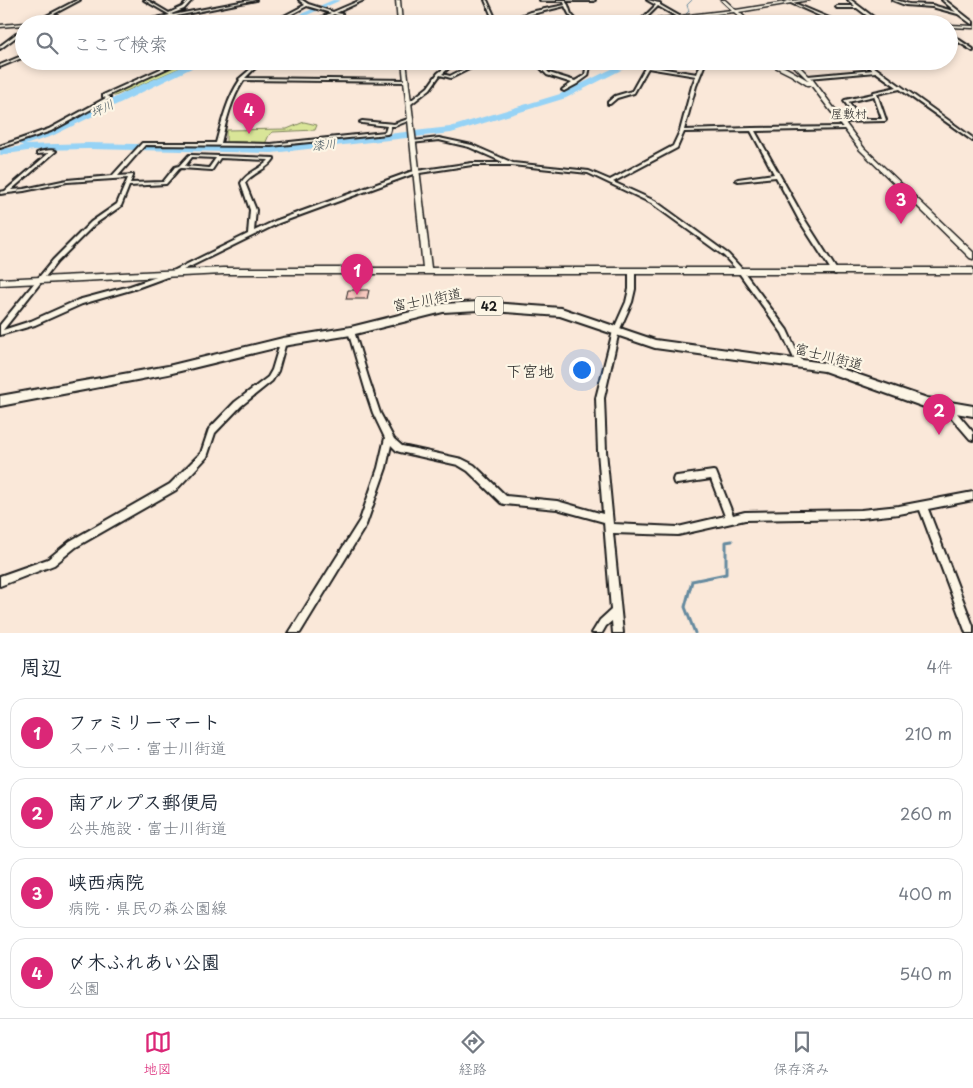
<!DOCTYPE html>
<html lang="ja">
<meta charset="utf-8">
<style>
body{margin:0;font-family:"Playpen Sans","Klee One",sans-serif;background:#f6f6f7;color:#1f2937}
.you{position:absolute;left:581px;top:369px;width:18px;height:18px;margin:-12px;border:4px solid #fff;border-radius:50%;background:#1a73e8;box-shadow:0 0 0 8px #1a73e833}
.badge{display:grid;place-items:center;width:32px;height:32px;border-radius:50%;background:#db2777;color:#fff;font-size:16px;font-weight:700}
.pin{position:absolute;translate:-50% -41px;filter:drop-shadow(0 1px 2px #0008)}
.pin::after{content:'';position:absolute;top:26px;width:18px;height:15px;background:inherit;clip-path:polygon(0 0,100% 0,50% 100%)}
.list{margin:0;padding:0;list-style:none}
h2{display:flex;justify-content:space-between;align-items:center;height:65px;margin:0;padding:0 20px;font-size:21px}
h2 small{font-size:16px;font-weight:400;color:#747a83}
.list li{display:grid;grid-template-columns:32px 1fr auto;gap:15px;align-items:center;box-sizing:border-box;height:70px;margin:0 10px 10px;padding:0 10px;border:1px solid #e0e1e3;border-radius:15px}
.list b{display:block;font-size:19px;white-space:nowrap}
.list p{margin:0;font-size:16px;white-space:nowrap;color:#747a83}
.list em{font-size:16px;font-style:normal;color:#747a83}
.icon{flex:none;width:28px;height:28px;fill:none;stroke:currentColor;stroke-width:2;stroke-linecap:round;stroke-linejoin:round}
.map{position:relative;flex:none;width:973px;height:633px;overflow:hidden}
.search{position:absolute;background:#fff;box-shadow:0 2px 8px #0003;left:15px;right:15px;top:15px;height:55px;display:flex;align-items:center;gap:12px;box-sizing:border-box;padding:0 18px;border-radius:28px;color:#747a83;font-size:19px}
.sheet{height:385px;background:#fff}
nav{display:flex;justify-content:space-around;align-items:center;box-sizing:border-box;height:70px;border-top:1px solid #e0e1e3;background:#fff;font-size:14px;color:#747a83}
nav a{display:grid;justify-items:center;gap:2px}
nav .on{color:#db2777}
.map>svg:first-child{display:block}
</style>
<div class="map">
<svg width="973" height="633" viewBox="0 0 973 633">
<rect width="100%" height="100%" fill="#fae8d9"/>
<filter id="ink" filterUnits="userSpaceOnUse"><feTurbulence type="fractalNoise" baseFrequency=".02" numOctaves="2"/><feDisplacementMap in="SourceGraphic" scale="10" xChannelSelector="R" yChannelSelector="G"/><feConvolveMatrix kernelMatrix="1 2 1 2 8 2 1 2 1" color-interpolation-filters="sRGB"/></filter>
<g filter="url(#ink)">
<path fill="#d9e598" stroke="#7a805a" d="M183,61H196L115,96L107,95Z
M304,122L317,125L315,130L273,132L269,135L265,144L226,143V130L287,129Z"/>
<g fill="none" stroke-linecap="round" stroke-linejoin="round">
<path stroke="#658a9f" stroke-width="1" d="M684,16L689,11L687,5L692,0"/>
<path stroke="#658a9f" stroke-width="3" d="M695,633L685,607L692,581L726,574V542L732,541"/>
<path fill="#96d3f6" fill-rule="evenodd" d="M333,0H341L287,24H278Z
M672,19L677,20L672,24H663Z
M195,61H206L52,136L25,145L89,143L272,147L450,127L560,94L628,61H639L566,98L451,133L272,153L89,149L34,150L0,155V149L23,146L18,143L20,141L46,132L134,88Z"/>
</g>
<path fill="#f7c8be" stroke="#1c1c1c" d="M348,290H369L367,299H346Z"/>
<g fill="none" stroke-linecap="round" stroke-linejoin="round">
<g stroke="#1c1c1c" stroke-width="4">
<path id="street" d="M77,0H80L35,24H31Z
M144,0H147L169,13L182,7L189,0H192L184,9L171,14L173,15L251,0H256L176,16L196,24H191L172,17L136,24H129L170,15Z
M299,0H302L308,4L333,12L361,0H364L336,13L342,14L346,24H343L340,16L334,14L311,24H307L331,13L307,6L273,24H269L305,5Z
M485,0H487L498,24H495Z
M540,0H595L594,1H541Z
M647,0C652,0 655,3 660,3V5L681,17L679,18L658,6L640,24H637L656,5Z
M784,0H787L841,23L838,24Z
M848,0H851L880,22V24H878L857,8H837L836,7L837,6H855Z
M892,0H896L909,4L932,5L956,12L942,0H945L973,22V25L958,14L932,7L905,5Z
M565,1L568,5L571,14L580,24H577L569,14L565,6L532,14L505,24H500L530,12L565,5L564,2Z
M24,28V31L0,49V46Z
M949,33L973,49V51L949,36Z
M24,55V57L0,67V65Z
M178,61H183L107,96L110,97V99L51,131L0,148V146L49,129L106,98L103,97V95Z
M260,61H264L253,70L245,78L407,80L409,81L407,82L244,80C231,99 226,121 221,143L271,144L385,132L387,126L362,123L360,122L362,121L394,124L411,118L413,119L395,126H391L389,133L387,134L271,146L145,145L118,176L133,175V176L130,183L163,182L175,167L179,166L189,155H191L274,158V159C267,170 253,172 245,183L256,210L254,231L275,221L410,172L472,163H505L469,147L439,140L411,143V142L413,141L439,138L472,145L513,163L589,171L610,180L673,146L680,131L692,86L696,76L648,68L634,93L617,98L610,104H608V102L615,96L632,91L646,66L697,74L702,61H706L696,86L684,130L752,128L846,127L847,128L845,129L755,131L805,220L838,272L835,274L833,273L799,220L776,177L738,181L736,180L738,179L774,174L751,131L684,132L677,148L613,182L655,201L728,254L741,268L787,330L802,363L801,365L799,366L797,365L782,333L737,270L724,256L651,203L588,173L512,165H472L413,174L279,223L175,274L134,289L82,304L35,325L0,335V325L53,260L91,222L117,204L128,178L67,182L24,191L0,194V192L5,191L49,153L37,154V153C41,151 52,149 56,151L11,190L24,189L67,180L112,176L142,143H216C222,121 227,99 240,80L239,79ZM192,157L216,158L209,168L185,166ZM220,158L269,160C260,170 247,172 241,183L250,210L248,234L171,272L130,286L78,300L31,321L3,330L57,262L95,224L121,206L129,186L166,184L179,169L181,168L212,170Z
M453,61H457L442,74L450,76C464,69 478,61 495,61L471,68L451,78L440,75L430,89L411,104H409V102L428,87L438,73Z
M534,61H538L549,73L575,81L585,75L587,61H591L588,76L577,84L564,91L562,90L563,89L572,83L547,75Z
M861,61H866L973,138V141L900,89L877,94L886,120L885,121L838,122V120H839L857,119L844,101L845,100L873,94L874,92L897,87L876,72L808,78L806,77L808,76L873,70ZM874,96L882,119H861L848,102Z
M632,271L635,273V289L632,302L619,331L604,398L606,451L613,524L678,527L725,516L711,479L677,484L674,483L673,480L674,477L677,476L713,471L716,472L733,515L745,512L861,510L899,506L973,492V500L928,509L973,626V633H966L920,510L899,514L861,518L745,520L678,535L613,533L623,633H613L612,621L606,626L602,633H592L600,620L611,610L604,522L557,509L504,504L501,503L468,471L458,465L400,452L397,451L391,445L386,468L366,525L300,633H289L360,520L378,468L385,438L373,413L367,395L348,331L349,329H353L354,331L368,377L380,413L394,439L402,446L462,459L474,465L506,496L557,501L603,514L598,451L596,398L613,331L626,302L629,289V273Z
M281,340H285L286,342L278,371L272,381L241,406L215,433L207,457L176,490L76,547L54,565L0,586V576L48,559L70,541L170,484L201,453L209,429L235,402L268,377L272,370Z
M948,405L951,406L973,432V440L970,439L945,410L944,408L945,406Z"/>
</g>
<g stroke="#1c1c1c" stroke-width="3">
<path id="secondary" d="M396,0H400L402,24H398Z
M721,0H725L736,10L799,0H809L739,12L752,24H747L734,12L626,24H610L732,10Z
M26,23L24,25L0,27V25Z
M31,23H87L89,24H29Z
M809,23H891L893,24H807Z
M949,25L973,26V28L949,27Z
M402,61H406L431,268H973V274H223L0,285V279L223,268H423Z
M763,61C778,61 795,73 809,81L789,61H794L813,80L864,148L973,252V259L970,258L860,150L811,85H807L791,75Z"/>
</g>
<g stroke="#1c1c1c" stroke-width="4">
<path id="primary" d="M479,302L561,308L655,340L824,363L927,398L973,406V416L927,408L824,371L655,348L560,316L479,310L443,312L351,335L283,346L168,374L0,406V396L168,366L283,338L351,327L443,304Z"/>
</g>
<use href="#street" fill="#fcf5e5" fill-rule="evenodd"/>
<use href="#secondary" fill="#fcf5e5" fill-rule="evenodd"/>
<use href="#primary" fill="#fcf5e5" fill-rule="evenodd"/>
</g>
</g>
<g text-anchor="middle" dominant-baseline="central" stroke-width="4.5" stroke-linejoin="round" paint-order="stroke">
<g font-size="12" font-style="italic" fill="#41535d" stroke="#fcf5e5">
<text transform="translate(102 108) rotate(-25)">坪川</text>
<text transform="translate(324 144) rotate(-6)">漆川</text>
</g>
<g font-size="12" fill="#1c1c1c" stroke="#fcf5e5">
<text x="849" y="113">屋敷村</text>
</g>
<rect fill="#fcf5e5" stroke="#5f5d58" stroke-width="1" x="475" y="296.5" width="28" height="19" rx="4"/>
<g font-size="12" font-weight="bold" fill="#1c1c1c">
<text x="489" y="306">42</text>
</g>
<g font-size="14" fill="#1c1c1c" stroke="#fcf5e5">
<text transform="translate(427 299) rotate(-11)">富士川街道</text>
<text transform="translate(829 356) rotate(14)">富士川街道</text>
</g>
<g font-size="16" fill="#1c1c1c" stroke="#fcf5e5">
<text x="530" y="370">下宮地</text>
</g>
</g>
</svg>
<div class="you"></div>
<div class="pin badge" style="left:357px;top:295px">1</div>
<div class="pin badge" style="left:939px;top:435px">2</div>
<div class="pin badge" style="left:901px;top:224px">3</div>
<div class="pin badge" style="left:249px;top:134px">4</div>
<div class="search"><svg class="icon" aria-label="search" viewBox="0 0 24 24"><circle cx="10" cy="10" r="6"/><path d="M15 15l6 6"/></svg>ここで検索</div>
</div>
<section class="sheet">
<h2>周辺<small>4件</small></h2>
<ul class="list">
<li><span class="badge">1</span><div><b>ファミリーマート</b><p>スーパー · 富士川街道</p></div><em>210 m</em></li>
<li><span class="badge">2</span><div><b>南アルプス郵便局</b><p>公共施設 · 富士川街道</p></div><em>260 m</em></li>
<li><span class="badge">3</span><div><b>峡西病院</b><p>病院 · 県民の森公園線</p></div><em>400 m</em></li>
<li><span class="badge">4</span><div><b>〆木ふれあい公園</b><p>公園</p></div><em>540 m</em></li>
</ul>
</section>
<nav>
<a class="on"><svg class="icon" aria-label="map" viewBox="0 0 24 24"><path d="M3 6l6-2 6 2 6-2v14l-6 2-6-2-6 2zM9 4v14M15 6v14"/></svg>地図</a>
<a><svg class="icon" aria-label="directions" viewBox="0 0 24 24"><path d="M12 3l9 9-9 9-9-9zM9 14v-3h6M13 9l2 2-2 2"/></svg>経路</a>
<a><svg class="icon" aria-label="saved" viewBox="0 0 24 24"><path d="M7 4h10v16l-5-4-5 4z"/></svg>保存済み</a>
</nav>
